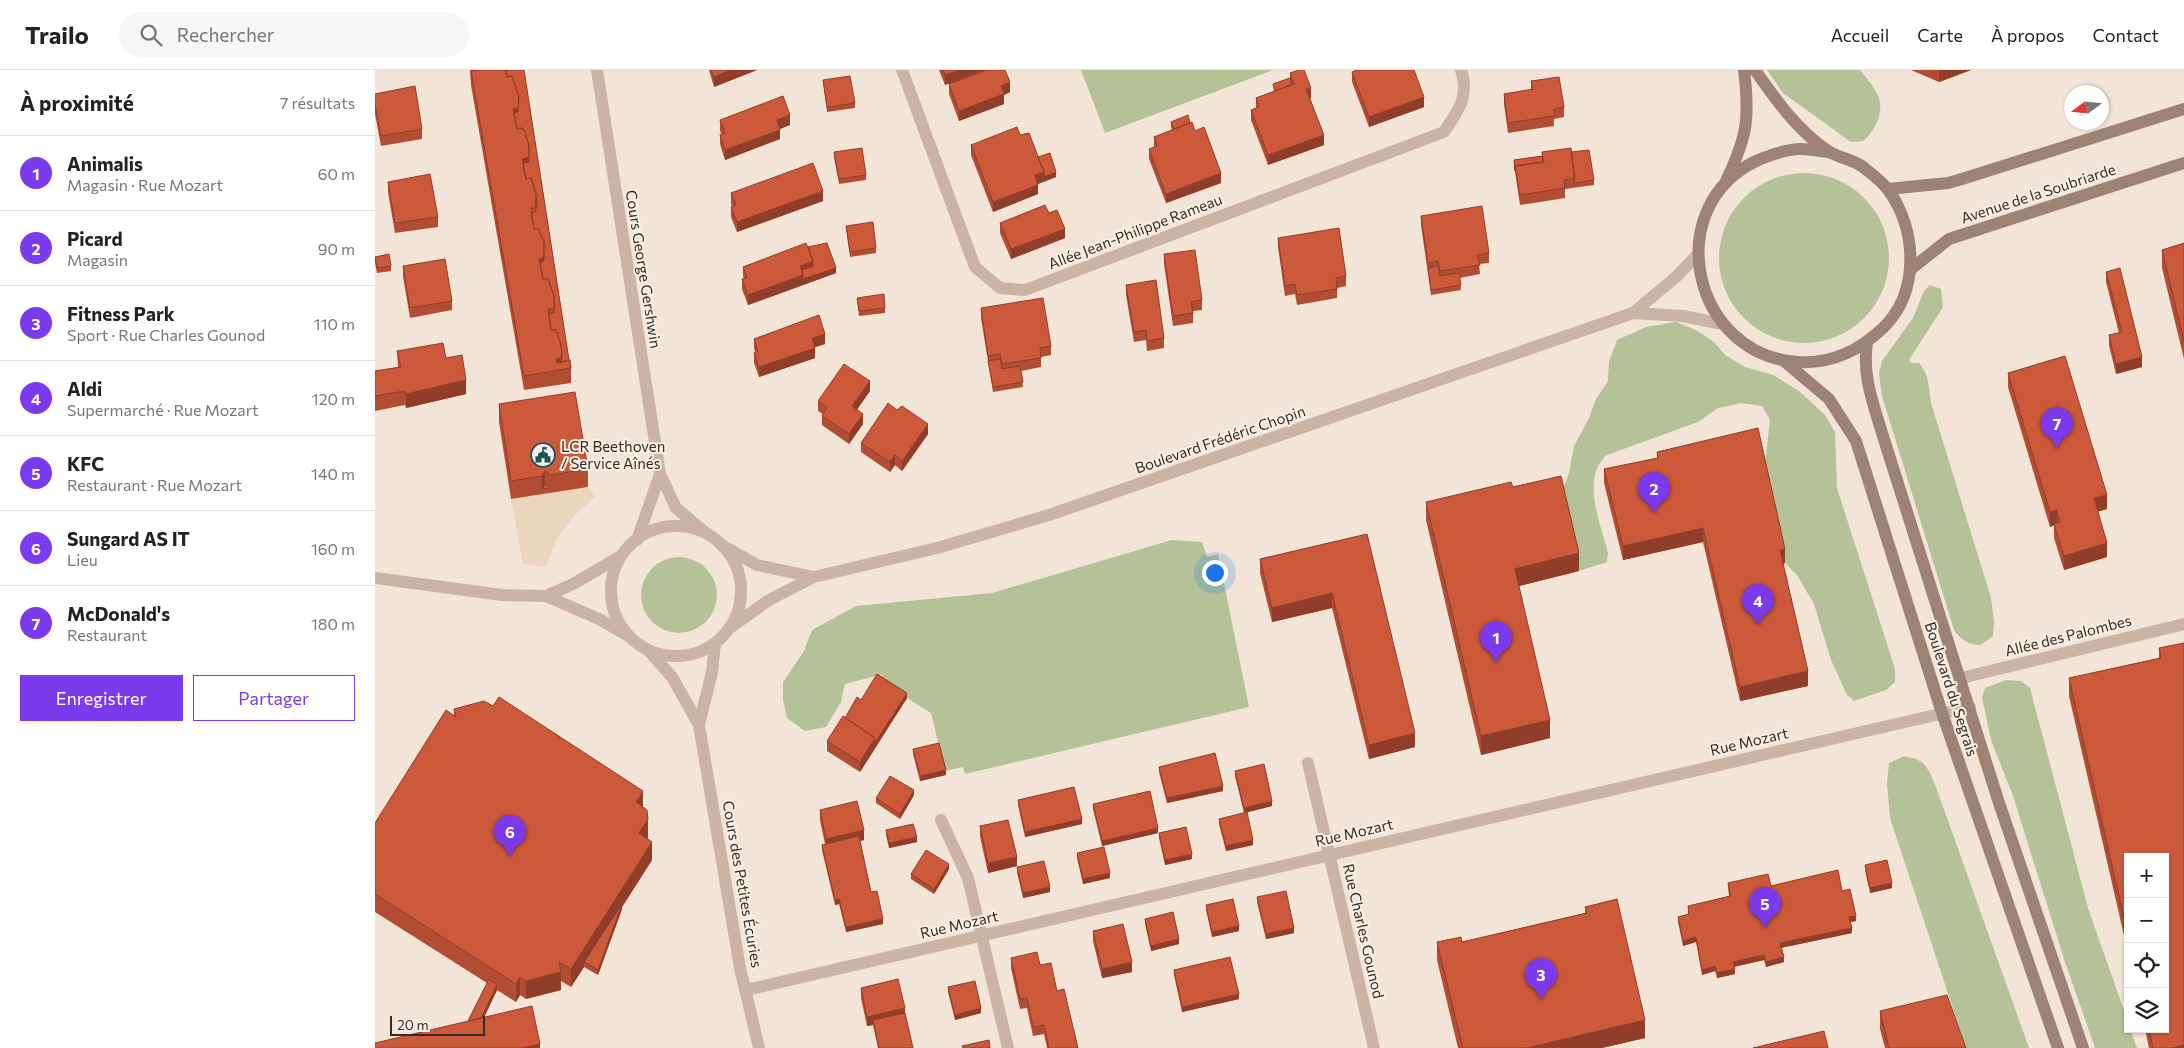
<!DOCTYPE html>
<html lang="fr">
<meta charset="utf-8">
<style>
body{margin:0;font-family:Commissioner,sans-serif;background:#f6f6f6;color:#222}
.controls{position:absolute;right:15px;bottom:15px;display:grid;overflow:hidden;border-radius:0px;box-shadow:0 1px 4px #0004}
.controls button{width:45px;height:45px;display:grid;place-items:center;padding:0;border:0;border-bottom:1px solid #e0e0e0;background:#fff;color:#222;font:25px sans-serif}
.compass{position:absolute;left:1689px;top:15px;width:45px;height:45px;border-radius:50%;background:#fff;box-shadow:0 1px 4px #0004;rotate:255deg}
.scale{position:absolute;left:15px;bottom:12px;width:95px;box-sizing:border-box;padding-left:5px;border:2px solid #352a25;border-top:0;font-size:14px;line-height:18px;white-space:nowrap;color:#352a25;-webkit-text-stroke:4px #faefe4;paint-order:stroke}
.you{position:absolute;left:839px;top:502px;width:18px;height:18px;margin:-12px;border:4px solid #fff;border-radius:50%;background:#1a73e8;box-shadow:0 0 0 8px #1a73e833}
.badge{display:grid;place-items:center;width:32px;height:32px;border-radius:50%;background:#7c3aed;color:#fff;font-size:16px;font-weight:700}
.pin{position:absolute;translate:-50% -41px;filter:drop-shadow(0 1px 2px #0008)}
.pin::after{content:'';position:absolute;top:26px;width:18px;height:15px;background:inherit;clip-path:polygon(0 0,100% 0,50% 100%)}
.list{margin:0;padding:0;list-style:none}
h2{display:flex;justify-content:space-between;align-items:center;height:65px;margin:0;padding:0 20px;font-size:21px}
h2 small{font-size:16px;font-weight:400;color:#767676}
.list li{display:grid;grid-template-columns:32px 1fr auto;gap:15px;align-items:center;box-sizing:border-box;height:75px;padding:0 20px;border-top:1px solid #e0e0e0}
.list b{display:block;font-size:19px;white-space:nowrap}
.list p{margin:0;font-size:16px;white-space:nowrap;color:#767676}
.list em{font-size:16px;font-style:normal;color:#767676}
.actions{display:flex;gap:10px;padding:15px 20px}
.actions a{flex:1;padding:11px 0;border:1px solid #7c3aed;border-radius:0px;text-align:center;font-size:18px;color:#7c3aed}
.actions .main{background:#7c3aed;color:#fff}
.icon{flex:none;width:28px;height:28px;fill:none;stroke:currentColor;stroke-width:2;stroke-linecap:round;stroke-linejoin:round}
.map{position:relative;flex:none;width:1809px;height:978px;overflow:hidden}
header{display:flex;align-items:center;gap:30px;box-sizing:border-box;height:70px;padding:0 25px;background:#fff;border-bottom:1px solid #e0e0e0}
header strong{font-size:24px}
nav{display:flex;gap:28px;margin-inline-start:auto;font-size:18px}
.search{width:350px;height:45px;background:#f6f6f6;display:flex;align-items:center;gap:12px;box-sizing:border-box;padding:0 18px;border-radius:28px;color:#767676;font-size:19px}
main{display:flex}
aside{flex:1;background:#fff}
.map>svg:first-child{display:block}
</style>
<header>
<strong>Trailo</strong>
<div class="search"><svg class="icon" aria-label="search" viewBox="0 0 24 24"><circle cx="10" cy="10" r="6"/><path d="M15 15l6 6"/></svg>Rechercher</div>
<nav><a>Accueil</a><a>Carte</a><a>À propos</a><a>Contact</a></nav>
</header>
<main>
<aside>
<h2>À proximité<small>7 résultats</small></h2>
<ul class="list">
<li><span class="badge">1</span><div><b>Animalis</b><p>Magasin · Rue Mozart</p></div><em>60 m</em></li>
<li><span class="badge">2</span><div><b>Picard</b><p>Magasin</p></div><em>90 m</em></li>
<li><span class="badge">3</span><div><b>Fitness Park</b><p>Sport · Rue Charles Gounod</p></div><em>110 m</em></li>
<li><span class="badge">4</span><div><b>Aldi</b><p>Supermarché · Rue Mozart</p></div><em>120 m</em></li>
<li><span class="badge">5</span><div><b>KFC</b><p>Restaurant · Rue Mozart</p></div><em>140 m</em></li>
<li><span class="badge">6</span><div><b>Sungard AS IT</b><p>Lieu</p></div><em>160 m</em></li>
<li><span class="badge">7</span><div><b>McDonald's</b><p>Restaurant</p></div><em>180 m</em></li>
</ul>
<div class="actions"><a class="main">Enregistrer</a><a>Partager</a></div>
</aside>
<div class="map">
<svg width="1809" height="978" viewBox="0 0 1809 978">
<rect width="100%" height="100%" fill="#f2e5d7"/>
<path fill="#b5c297" d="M706,0H898L730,63Z
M1392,0H1485C1491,8 1499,16 1503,26C1510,41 1500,62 1488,71L1476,72L1408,23Z
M1344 188a85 85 0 1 1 170 0a85 85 0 1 1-170 0Z
M1555,215L1566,219L1568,237L1534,290L1536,293H1544C1554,303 1554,319 1556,333L1616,528L1619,552L1618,566L1606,575C1594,575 1586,570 1579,560L1507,326L1504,303L1507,291L1538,248L1549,221Z
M1301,252L1323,261L1340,273L1350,285L1370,297L1398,305L1424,321L1450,345L1460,362L1462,418L1520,599V612L1511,620L1479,631L1472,625L1456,590L1439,534L1422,505L1410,493L1389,401L1395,350L1387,336L1366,333L1343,338L1323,352L1232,385C1205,408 1226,454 1233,483L1232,492L1204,501L1186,424L1194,403L1199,376L1214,348L1221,329L1233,311L1234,292L1242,270L1271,257Z
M797,470L827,472L832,487L843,484L874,637L590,704L588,697L570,701L556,643L502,609L509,604L470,614L466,632L451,657L430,661L412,648L408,630V612L429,581L437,560L481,536L617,523Z
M266 525a38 38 0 1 1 76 0a38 38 0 1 1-76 0Z
M1631,610L1646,611L1655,618L1713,838L1753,952V959H1755L1762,978H1720L1690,892L1638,726L1616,670L1607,627L1610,618Z
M1529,686C1552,690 1552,697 1561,717L1654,978H1591L1515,748L1512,713L1514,693Z"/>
<path fill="#ebd6bd" d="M213,417L221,426L200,445L182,468L171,497L148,494L136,429Z"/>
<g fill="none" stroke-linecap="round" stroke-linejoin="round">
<path stroke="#cbb4a3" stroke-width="12" d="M222,0L285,404L301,438L331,463
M527,0L600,197L625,218L650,220L1069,62C1083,41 1095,26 1086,0
M1258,243L1308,246L1347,254
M236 521a65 65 0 1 1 130 0a65 65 0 1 1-130 0Z
M262,470L285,404
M352,478L382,495L439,507
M0,508L127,525L171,526L224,549L252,565
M171,526L198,514L246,486
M356,557L394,530L439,507L562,478L674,445L1258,243L1302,206L1323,184
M274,581L297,607L324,655L365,898L384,978
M1586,608L1809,554
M324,655L337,602L340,573
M933,693L999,978
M566,750L593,808L633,978
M371,920L1595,637"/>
<path stroke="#9e8274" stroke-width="12" d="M1380,0C1401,30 1422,60 1453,81C1463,88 1478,89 1488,97C1497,104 1508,112 1514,121C1542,161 1545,222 1508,258C1484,281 1457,294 1423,292C1318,286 1284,138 1381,91C1395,85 1411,79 1426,79C1435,79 1444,81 1453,82
M1351,111C1372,67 1375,49 1369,0
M1513,119L1573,113L1587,109L1809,39
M1536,199L1574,169L1809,93
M1492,273C1487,305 1498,333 1507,363L1624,733L1708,978
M1409,291L1454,329L1481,371L1567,643L1683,978"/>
</g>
<path fill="#b04d33" d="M95,0H149L194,290L196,298V313L149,320L96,15Z
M334,0H382L339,17Z
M564,0H611L570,15Z
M1536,0H1596L1564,12Z
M977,2L1049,37L994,57L977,12Z
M915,3L936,28H935L949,75L893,95L876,50V40L881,38V28L899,22L898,14L915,8Z
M448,10L480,33V38L452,42Z
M1156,11L1189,37V47L1179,49V56L1133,63L1129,34V24L1156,20Z
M574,14L635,22L629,25V34L584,51L574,24Z
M0,24L47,59V69L6,76L0,44Z
M345,50L415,55L405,59V69L350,90L345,74V65L346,64L345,60Z
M796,52L815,53L820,61L846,113L791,133L774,89V79L779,77V67L797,60L796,57Z
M645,65L663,87L681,107L663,114V124L618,142L596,85V75Z
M459,82L491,105V110L464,114L459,87Z
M1167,82H1196L1219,110V115L1190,119V128L1145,135L1139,95V90L1167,86Z
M13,112L63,147V157L20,163L13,122Z
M356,123L448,131L362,162L356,147V137H357L356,133Z
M674,143L690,168L636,189L625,163V153Z
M1046,146L1114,183V193L1104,194L1105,204L1085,208L1086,220L1056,225L1046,155Z
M471,156L501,178V183L475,187Z
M903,168L971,206V216L962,218V228L922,235L920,224L910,226L903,177Z
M1809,173V289L1787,198V180Z
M433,177L461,203L373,235L367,219V209H369L368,206V197Z
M789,184L827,230V240L818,241V253L798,256L789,194Z
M0,187L16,196V201L2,203L0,193Z
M28,196L77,231V240L35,248L28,206Z
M1731,202L1767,297L1741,304L1734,275V265L1744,263L1731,212Z
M751,215L789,268V278L772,281L771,270L759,272L751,225Z
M482,228L510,238V243L484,246Z
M606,238L676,276V285L666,287V297L646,301L648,317L618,322L606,248Z
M379,269L450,274L440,277V288L384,307L379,293V283L380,282L379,279Z
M22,281L71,288L91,324L31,338L30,335L0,341V301L23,297Z
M1633,303L1732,439L1723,441L1732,487L1689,500L1679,468V455L1675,457L1633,317Z
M495,321L482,340L488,354L474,374L447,355V346L448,344L443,341V331Z
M124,334L213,399V417L136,429L124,352Z
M553,364L527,401L520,395L515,402L486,382V373Z
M1282,382L1410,493L1408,494L1433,616L1365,631L1328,472L1248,490L1229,413V399L1282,388Z
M1138,417L1204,501L1144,516L1175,668L1106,685L1051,450V432Z
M992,464L1040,677L994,689L957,538L897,552L885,503V489Z
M1809,573V978H1774L1770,959H1790L1753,787V883L1694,626V608L1784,588V578Z
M532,628L485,702L452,681V671L470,648L486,630Z
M79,639L268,738L273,767L272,769L277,790L247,837V839L223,905L209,897L196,917L186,911V920L151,929L145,925L141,932L122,920L109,948L165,978L93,951L112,913L0,842V753L79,646Z
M538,679L571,705L545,711L538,684Z
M784,697L848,721L792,733L784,702Z
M860,701L897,736L869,743L860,706Z
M539,725L525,749L501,733V728Z
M643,730L707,754L650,767L643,735Z
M718,734L783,763L727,776L718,739Z
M445,740L489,770L485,771L496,822L508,854L471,862L464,834L460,835L447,780V775L450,774L445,750Z
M844,749L878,775L851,781L844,754Z
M605,756L642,796L613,803L605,766Z
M511,760L542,772L514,778L511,765Z
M784,763L817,789L790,795L784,768Z
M702,783L735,808L708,814L702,788Z
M1490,795L1517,818L1495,823L1490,800Z
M642,797L675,822L648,828L642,802Z
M574,799L559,824L536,809V804Z
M1353,813L1467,821L1481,851L1475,852L1477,863L1406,878L1409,892L1391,897L1389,890L1359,897L1360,904L1342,908L1340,901L1327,905L1321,872L1308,876L1303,852V847L1313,844V836L1354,826L1353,818Z
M882,827L919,863L891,869L882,832Z
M831,835L864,861L837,867L831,840Z
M1210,837L1270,968L1227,978H1083L1062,890V872H1087L1210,843Z
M770,849L804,874L776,881L770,854Z
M718,861L757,902L727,908L718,871Z
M636,888L665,895L682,921L703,978H672L669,964L658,966L652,938L645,939L636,898Z
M799,900L864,929L807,942L799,905Z
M573,917L606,943L580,950L573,922Z
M486,918L530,943L538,978H503L498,955L492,956L486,928Z
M1505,941L1591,978H1510L1505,959Z"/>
<path fill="#903e29" d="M356,0H382L339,17V7Z
M585,0H611L570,15V5Z
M1564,0H1596L1564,12Z
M635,12V22L629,25V34L584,51V41L626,16Z
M936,18V28L931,29V19Z
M1049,27V37L994,57V47Z
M143,38L144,41L140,53L138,39Z
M415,45V55L402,60V50Z
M405,60V69L350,90V80Z
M949,65V75L893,95V85Z
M154,87V90L149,103L147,89Z
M669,102H681V107L660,115V105Z
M846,103V113L791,133V124Z
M663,115V124L618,142V132Z
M448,121V131L362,162V152Z
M690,159V168L636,189V179Z
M169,187V201L166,202L164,189Z
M438,191V201L427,205L425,196Z
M461,198V203L373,235V225L428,205Z
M450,264V274L437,278V268Z
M440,278V288L384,307V297Z
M187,283V296L181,293V289Z
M1767,287V297L1741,304V294Z
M91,310V324L31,338V324Z
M495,311V321L477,346V336Z
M488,344V354L474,374V364Z
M553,354V364L527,401V391Z
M520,385V395L515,402V392Z
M170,401V418L167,419V424V406Z
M1732,425V439L1719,443V428Z
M1682,440V454L1675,457V442Z
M1328,458V472L1248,490V476Z
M1732,473V487L1689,500V486Z
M1410,479V493L1405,494V480Z
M1204,483V501L1140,517V499Z
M957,523V538L897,552V538Z
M1433,601V616L1365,631V617Z
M532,623V628L485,702V692L500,668Z
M1175,650V668L1106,685V666Z
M1040,663V677L994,689V675Z
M571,700V705L545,711V706Z
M848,716V721L792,733V728Z
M539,720V725L525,749V744Z
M268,721V739L261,732Z
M897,731V736L869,743V738Z
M273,749V767L264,781V763Z
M707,749V754L650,767V762Z
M783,758V763L727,776V771Z
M489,760V770L451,779V769Z
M542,767V772L514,778V773Z
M878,770V775L851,781V776Z
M277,772V790L247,837V839L223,905V900L209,892V897L196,917V899Z
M817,784V789L790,795V790Z
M642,787V796L613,803V793Z
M574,794V799L559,824V819Z
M735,803V808L708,814V809Z
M1517,813V818L1495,823V818Z
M675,817V822L648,828V823Z
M464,829V834L460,835V830Z
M1481,846V851L1474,852V847Z
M508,849V854L471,862V857Z
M864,856V861L837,867V862Z
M919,858V863L891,869V864Z
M1477,858V863L1405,878V873Z
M1321,867V872L1308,876V871Z
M804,869V874L776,881V876Z
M1389,885V890L1358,897V892Z
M1409,887V892L1391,897V892Z
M757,892V902L727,908V899Z
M1340,896V901L1327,905V900Z
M1360,899V904L1342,908V903Z
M186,902V920L151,929V911Z
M145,907V925L141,932V914Z
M122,915V920L99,968L86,971Z
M864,924V929L807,942V937Z
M530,938V948L498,950V955L492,956V947Z
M606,938V943L580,950V945Z
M1270,950V968L1227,978H1152Z
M165,974V978H146Z
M1809,975V978H1797Z"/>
<path fill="#cd593b" stroke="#903e29" d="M101,0H131L132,7L137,6L144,27L143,38L138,39L142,59L147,58L150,62L154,76V87L147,89L151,109L156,108L161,124L160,138H156L159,159L163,158L169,172V187L164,189L168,209H173L179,226V238L173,239L176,260H181L186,275L187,283L185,288L181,289L182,293L195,290L196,298L149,306L96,1Z
M131,0H149L194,290L185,292L187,288L186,275L181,260H176L174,243H179L180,237L179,226L173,209H168L165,193L169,191V172L163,158L159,159L156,143L160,142L162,136L161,124L156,108L151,109L148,93L154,92V76L150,62L147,58L142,59L139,43L143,42L144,27L137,6L132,7Z
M336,0H356L339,7Z
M568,0H585L570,5Z
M612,0H630L635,12L626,16L629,24L584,41L574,14Z
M924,0H929L936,18L931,19L949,65L893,85L876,40L884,37L881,28L919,14L915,3Z
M982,0H1039L1049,27L994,47L977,2Z
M475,6L480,33L452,37L448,10Z
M1184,7L1189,37L1179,39V46L1133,53L1129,24L1158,19L1156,11Z
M915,8L917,14L900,21L898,14Z
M40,16L47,59L6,66L0,34V24Z
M408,26L415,45L402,50L405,60L350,80L345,65L350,63L345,50Z
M813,45L815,53L799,59L796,52Z
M817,52L820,61L829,57L846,103L791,124L774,79L782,76L779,67Z
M642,57L645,65L654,63L669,102L660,105L663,115L618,132L596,75Z
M487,78L491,105L464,109L459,82Z
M1196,78L1200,108L1189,110L1190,118L1145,125L1140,96L1169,92L1167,82Z
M1214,80L1219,110L1200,113L1196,82Z
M675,83L681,102L669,107V102L663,87Z
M1167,86L1168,92L1140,96V101L1139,90Z
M438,93L448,121L362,152L356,137L361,135L356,123Z
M55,104L63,147L20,153L13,112Z
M670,135L674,143L682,140L690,159L636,179L625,153Z
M1107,136L1114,183L1102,185L1105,195L1065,201L1063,191L1053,193L1046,146Z
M498,152L501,178L475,182L471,156Z
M964,158L971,206L961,208L962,219L922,225L920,214L910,216L903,168Z
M431,173L438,191L425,196L428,205L373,225L367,209L372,208L368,197Z
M452,173L461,198L428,209V205L427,200L438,196V191L433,177Z
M1809,173V271L1787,180Z
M820,180L827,230L816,232L818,243L798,246L789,184Z
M14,184L16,196L2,198L0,187Z
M70,189L77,231L35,238L28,196Z
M1063,196L1065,206L1084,203L1086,215L1056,220L1053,198Z
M1745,198L1767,287L1741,294L1734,265L1747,262L1731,202Z
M781,210L789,268L772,271L771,260L759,262L751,215Z
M509,224L510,238L484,241L482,228Z
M668,228L676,276L665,278L666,288L627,294L625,284L613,286L606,238Z
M444,245L450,264L437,268L440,278L384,297L379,283L383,281L379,269Z
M68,273L71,288L87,285L91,310L31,324L30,321L0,326V301L26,297L22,281Z
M1690,286L1732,425L1719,428L1732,473L1689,486L1679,454L1685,452L1682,440L1675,442L1633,303Z
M625,289L627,299L645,296L648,312L618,317L613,291Z
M469,294L495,311L477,336L488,344L474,364L447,346L452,337L443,331Z
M200,322L213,399L176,405L170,401L167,406L136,411L124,334Z
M513,333L522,340L527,336L553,354L527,391L520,385L515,392L486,373Z
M1383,358L1410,479L1405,480L1433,601L1365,617L1328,458L1248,476L1229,399L1283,388L1282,382Z
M1186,406L1204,483L1140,499L1175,650L1106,666L1051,432L1136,412L1138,417Z
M170,414L176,418L167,419Z
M992,464L1040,663L994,675L957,523L897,538L885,489Z
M1809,573V975L1797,978H1778L1774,959H1790V787H1753V865L1694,608L1786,588L1784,578Z
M502,604L532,623L500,673V668L470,648L482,627L486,630Z
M124,627L268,721L261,732L272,740L273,749L264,763L277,772L196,899L184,892L186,902L151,911L145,907L141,914L0,824V753L71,640L81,647L79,639L109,631L118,636Z
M468,646L500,668L485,692L452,671Z
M564,673L571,700L545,706L538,679Z
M840,683L848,716L792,728L784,697Z
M889,694L897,731L869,738L860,701Z
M515,706L539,720L525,744L501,728Z
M699,717L707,749L650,762L643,730Z
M775,721L783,758L727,771L718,734Z
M482,731L489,760L451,769L445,740Z
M872,742L878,770L851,776L844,749Z
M633,750L642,787L613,793L605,756Z
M538,754L542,767L514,773L511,760Z
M811,757L817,784L790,790L784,763Z
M484,766L496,822L502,821L508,849L471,857L464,829L460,830L447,775Z
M729,777L735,803L708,809L702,783Z
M551,780L574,794L559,819L536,804Z
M1512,790L1517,813L1495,818L1490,795Z
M669,791L675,817L648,823L642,797Z
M1463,800L1467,821L1475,819L1481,846L1474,847L1477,858L1405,873L1409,887L1391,892L1389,885L1358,892L1360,899L1342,903L1340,896L1327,900L1321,867L1308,871L1303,847L1314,844L1313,836L1356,826L1353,813L1393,804L1396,816Z
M911,821L919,858L891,864L882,827Z
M858,829L864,856L837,862L831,835Z
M1242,829L1270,950L1152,978H1088L1062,872L1086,867L1087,872L1212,843L1210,837Z
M247,834L223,900L209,892Z
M798,842L804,869L776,876L770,849Z
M748,854L757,892L727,899L718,861Z
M662,882L665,895L676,893L682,921L689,919L703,978H674L669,955L658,957L652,928L645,929L636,888Z
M855,887L864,924L807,937L799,900Z
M114,909L122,915L106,948L93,951Z
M523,909L530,938L492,947L486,918Z
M600,911L606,938L580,945L573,917Z
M1572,925L1591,978H1514L1505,941Z
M157,936L165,974L146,978H0V973Z
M530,943L538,978H504L498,950Z
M1449,961L1453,978H1378Z
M614,970L615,978H588L587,976Z"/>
<defs>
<g id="civic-ring" transform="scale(1.25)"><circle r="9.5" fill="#faefe4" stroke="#195759" stroke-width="1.5"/><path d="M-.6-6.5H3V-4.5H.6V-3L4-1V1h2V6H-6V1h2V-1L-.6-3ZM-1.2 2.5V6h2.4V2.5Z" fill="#195759"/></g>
</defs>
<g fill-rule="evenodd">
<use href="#civic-ring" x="168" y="385"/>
</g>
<g text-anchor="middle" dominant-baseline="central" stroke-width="4" stroke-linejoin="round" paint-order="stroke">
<g font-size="15" fill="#352a25" stroke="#faefe4">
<text transform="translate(1663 123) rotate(-18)">Avenue de la Soubriarde</text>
<text transform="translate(760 161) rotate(-21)">Allée Jean-Philippe Rameau</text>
<text transform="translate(269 199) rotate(81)">Cours George Gershwin</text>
<text transform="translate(845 369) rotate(-19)">Boulevard Frédéric Chopin</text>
<text transform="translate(1693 565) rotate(-14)">Allée des Palombes</text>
<text transform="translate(1577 619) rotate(72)">Boulevard du Segrais</text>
<text transform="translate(1374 671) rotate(-13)">Rue Mozart</text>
<text transform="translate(979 762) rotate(-13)">Rue Mozart</text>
<text transform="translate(368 814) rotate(80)">Cours des Petites Écuries</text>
<text transform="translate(584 854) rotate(-13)">Rue Mozart</text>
<text transform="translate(989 861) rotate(77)">Rue Charles Gounod</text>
</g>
<g font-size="15" fill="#352a25" stroke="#faefe4" text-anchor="start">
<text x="186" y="376">LCR Beethoven<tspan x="186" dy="17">/ Service Aînés</tspan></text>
</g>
</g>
</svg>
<div class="controls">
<button>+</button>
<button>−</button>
<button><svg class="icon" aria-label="locate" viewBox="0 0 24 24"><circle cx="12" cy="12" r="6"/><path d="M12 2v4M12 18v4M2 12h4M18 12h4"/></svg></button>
<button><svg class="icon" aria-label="layers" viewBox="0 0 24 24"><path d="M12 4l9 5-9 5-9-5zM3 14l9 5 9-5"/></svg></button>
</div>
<svg class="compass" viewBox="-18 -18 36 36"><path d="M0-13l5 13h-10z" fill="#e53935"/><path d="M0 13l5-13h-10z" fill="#767676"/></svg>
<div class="scale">20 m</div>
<div class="you"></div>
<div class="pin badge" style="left:1121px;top:592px">1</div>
<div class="pin badge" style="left:1279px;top:443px">2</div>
<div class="pin badge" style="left:1166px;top:929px">3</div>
<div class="pin badge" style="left:1383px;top:555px">4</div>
<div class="pin badge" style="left:1390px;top:858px">5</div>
<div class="pin badge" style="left:135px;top:786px">6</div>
<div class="pin badge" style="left:1682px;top:378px">7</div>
</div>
</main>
